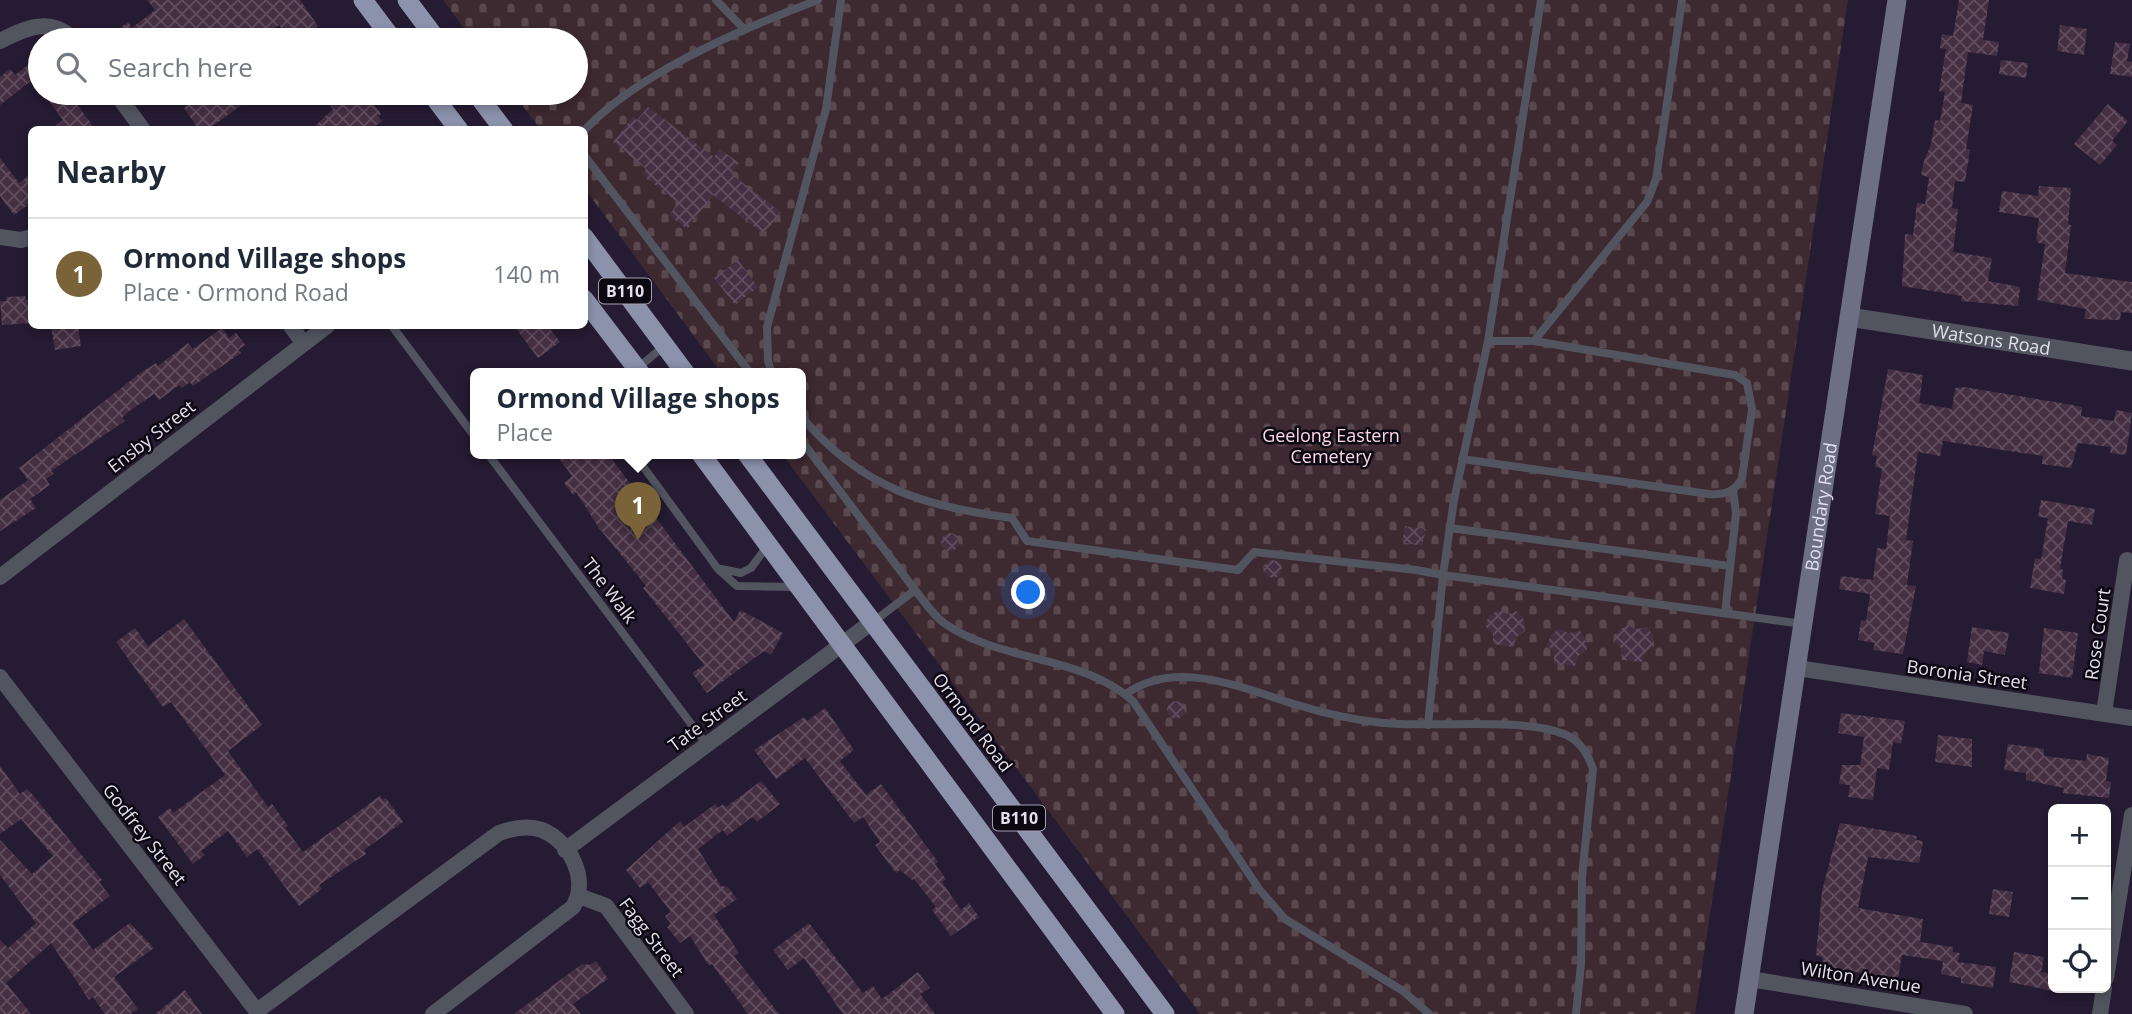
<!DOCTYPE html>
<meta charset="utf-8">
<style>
body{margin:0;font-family:"Open Sans",sans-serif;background:#f2f2f3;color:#1f2937}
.controls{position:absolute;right:21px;bottom:21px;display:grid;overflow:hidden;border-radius:10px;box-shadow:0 4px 10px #0003}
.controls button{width:63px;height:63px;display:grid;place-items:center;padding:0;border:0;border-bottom:2px solid #e0e1e3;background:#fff;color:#1f2937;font:35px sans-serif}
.you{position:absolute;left:1029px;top:593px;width:24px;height:24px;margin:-18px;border:5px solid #fff;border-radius:50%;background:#1a73e8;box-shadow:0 0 0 10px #1a73e833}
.badge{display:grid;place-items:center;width:46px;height:46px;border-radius:50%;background:#7b6339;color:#fff;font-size:23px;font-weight:700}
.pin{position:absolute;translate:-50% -58px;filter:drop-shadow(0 2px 4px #0008)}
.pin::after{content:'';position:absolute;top:37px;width:24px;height:21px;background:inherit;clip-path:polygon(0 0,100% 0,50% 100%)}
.popup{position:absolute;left:470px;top:368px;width:336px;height:91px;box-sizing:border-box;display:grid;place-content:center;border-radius:10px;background:#fff;filter:drop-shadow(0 2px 5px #0005);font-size:23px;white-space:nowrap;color:#747a83}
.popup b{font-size:26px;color:#1f2937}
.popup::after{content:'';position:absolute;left:50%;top:100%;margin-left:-14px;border:14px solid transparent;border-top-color:#fff}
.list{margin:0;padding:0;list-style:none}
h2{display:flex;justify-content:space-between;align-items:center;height:91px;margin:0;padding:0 28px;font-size:30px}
h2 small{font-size:23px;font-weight:400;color:#747a83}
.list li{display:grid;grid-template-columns:46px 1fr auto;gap:21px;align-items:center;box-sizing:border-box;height:112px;padding:0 28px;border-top:2px solid #e0e1e3}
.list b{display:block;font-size:26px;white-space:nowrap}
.list p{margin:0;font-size:23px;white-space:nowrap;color:#747a83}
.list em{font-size:23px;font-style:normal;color:#747a83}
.icon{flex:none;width:38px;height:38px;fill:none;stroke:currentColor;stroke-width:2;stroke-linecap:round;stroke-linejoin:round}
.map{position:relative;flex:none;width:2132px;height:1014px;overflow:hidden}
.search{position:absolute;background:#fff;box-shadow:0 4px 10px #0003;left:28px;top:28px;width:560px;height:77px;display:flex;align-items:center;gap:18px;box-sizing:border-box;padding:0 24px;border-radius:38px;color:#747a83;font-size:26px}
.panel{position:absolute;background:#fff;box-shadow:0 4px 10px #0003;left:28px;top:126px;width:560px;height:203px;border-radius:10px}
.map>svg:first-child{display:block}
</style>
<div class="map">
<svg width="2132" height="1014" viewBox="0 0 2132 1014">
<defs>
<pattern id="cemetery-stones" width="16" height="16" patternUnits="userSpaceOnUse" patternTransform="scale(1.75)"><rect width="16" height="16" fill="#3d2930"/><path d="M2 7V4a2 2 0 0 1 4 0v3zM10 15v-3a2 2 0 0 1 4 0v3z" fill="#59484e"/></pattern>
<pattern id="building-cross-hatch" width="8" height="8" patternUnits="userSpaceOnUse" patternTransform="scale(1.75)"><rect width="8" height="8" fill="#452f43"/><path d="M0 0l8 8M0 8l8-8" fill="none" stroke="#604d5e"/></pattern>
</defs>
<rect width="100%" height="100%" fill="#251b32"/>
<path fill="url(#cemetery-stones)" d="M443,0H1848L1695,1014H1200L782,454H801V374H722L585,189L584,130L540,129L513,93H576V40H473Z"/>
<path fill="url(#building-cross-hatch)" d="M147,0H300L318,26L312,30L319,40H290L279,25L259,40H105L128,22L132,28L155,10Z
M1959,0H1989L1983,40L1999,42L1997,56L1968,52L1961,103L1973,105L1966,149L1970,150L1965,182L1955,181L1952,208L1958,209L1953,252L1992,258L1988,281L2020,287L2018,306L1961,301L1962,296L1902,286L1905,234L1913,235L1917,203L1925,204L1929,177L1921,175L1924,161L1931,144L1935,120L1940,121L1945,92L1939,91L1946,49L1940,48L1942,34L1953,36Z
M2060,25L2087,29L2084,55L2057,51Z
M2115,42L2130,44L2127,61L2132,62V77L2110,74Z
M40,56V74L0,105V77L10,69L15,75Z
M2001,60L2028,63L2026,78L1999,74Z
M43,93H68L96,130H51L63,120Z
M205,93H258L207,130H199L184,108Z
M321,93H366L381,114L378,116L382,121L370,130H311L333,109Z
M2108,104L2128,121L2112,141L2117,145L2100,165L2074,144Z
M648,107L714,157L720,149L739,163L731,174L781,212L764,234L713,195L687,229L669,215L678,203L642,174L646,169L613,142L633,117L637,120Z
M0,158L19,183L32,173V202L14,215L0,196Z
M2039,186L2071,188L2068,224L2071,225L2065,273L2132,282V313L2121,312L2120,320L2084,319L2086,309L2037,300L2045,244L2038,243L2036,239L2039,218L1999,212L2002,191L2038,196Z
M738,260L758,287L735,305L714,278Z
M25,296L26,300H32V323L2,325L0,301H7L6,297Z
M51,326H78L81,346L55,350Z
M514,326H548L560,342L538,358Z
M222,328L229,338L236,333L245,345L238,350L241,353L193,386L190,382L182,388L179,385L159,400L154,394L128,412L122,418L125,421L51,471L54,474L46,479L50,485L30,499L36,508L0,531V500L28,480L19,468L139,374L156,363L158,366L188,343L193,349Z
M1888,369L1923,375L1919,403L1952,409L1955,388L1964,387L2061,403L2082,407L2081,416L2114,421L2116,410L2132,413L2126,455L2110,453L2111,447L2078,443L2071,468L2042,464L2043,456L1943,441L1940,456L1918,452L1906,540L1913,541L1907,585L1916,586L1903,654L1873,650L1875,643L1858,640L1861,620L1866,621L1870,594L1839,589L1841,576L1873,580L1877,548L1886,549L1890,516L1875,514L1882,469L1875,467L1877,456L1872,455Z
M556,454H608L734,622L740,610L783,633L771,655L764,651L707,693L692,673L704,665L643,588L646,586L599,528L576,492L573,495L564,483L572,476Z
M2041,500L2095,509L2092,525L2068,521L2060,569L2063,570L2062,579L2066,580L2064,594L2030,588L2035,558L2041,559L2048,518L2038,517Z
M1405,526L1426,529L1422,546L1402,542Z
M941 542a9 9 0 1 1 18 0a9 9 0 1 1-18 0Z
M1264 569a9 9 0 1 1 18 0a9 9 0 1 1-18 0Z
M1498,610L1508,614L1517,611L1524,620L1525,631L1517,637L1513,647L1493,644V634L1485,626L1489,616Z
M184,619L262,725L228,751L268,807L272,804L288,826L285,828L303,852L380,796L383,800L386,798L403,822L364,850L366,854L319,885L322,889L299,906L257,849L247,857L228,831L201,851L205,855L193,864L158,817L170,808L173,813L225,775L171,702L163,707L116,642L135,628L148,646Z
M1627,625L1636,629L1647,627L1653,635L1654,646L1646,652L1642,662L1622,660L1621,648L1614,641L1618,631Z
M1972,627L2009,633L2005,655L1984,651L1982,665L1967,662Z
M2044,628L2078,633L2072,678L2039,673Z
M1559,629L1569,633L1580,631L1585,640L1587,650L1578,656L1575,666L1554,664V652L1547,645L1551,635Z
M1167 710a9 9 0 1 1 18 0a9 9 0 1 1-18 0Z
M825,708L854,750L840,761L866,795L881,784L938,862L935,864L946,879L942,882L961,910L969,903L979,917L951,936L932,910L936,907L914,879L912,880L900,870L896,873L875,845L880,842L863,817L854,823L805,758L776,779L754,750L804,717L807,721Z
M1841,713L1905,721L1901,744L1893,742L1889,770L1877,768L1873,800L1848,797L1850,785L1839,784L1842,765H1860L1864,737L1838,733Z
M1938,735L1972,739V767L1935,762Z
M2008,744L2044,749V756L2086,761L2087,754L2109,758L2106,781L2111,782L2109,798L2063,793L2064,788L2026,780V773L2004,770Z
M0,766L20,794L27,789L32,794L102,880L99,882L110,896L73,923L93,950L130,923L154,948L114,977L138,1009L130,1014H105L93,997L89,1000L51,943L6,983L31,1014H0V940L8,948L36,923L0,875V840L32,874L53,856L21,819L0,834Z
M761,781L780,804L757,822L752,817L727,836L723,830L698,849L721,886L728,887L737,899L714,915L739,953L734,956L779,1014H748L712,964L709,966L690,936L680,943L667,927L671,924L665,916L671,912L648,882L640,888L626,870L680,821L684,827L715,804L718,808L723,804L726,807Z
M1840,823L1917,836L1916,840L1923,841L1919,863L1868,857L1858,908L1923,919L1920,942L1953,947V952L1960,953L1958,962L1996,967L1993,988L1961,983V978L1941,974L1943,961L1902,955L1898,978L1840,970L1839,975L1821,972L1823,958L1816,955L1822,891Z
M1993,889L2013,892L2009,917L1989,914Z
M809,923L863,993L873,986L882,999L918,972L930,988L920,994L935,1014H843L804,958L788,970L773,950Z
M2014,952L2044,957L2041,972L2053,974V991L2009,982Z
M596,961L608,979L573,1004L581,1014H514L582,964L590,965Z
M185,990L202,1014H155Z"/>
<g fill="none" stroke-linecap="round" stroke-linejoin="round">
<path stroke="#525460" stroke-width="8" d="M716,0L743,28
M1541,0L1488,341H1534L1647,202L1656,179L1682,0
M584,131C636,74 746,27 818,0
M584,155L751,374
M392,326L475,437
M1488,341L1454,500L1443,575L1803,624
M638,368L665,345
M772,374L768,361L767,327L826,109L841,0
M801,416C860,487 924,507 1012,518L1027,541L1238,570L1254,552L1416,570L1443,575L1428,725
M801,440L915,590
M488,454L707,745
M634,454L718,569L737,586L797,587
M1462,459L1709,494C1724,495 1735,492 1742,478L1752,409L1747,383L1735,375L1534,341
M1450,528L1730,566
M721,569L741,573L751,568L768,545
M1725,613L1736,514L1733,489
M873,622L915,590C924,601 933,615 944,623C1001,663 1080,654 1133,701L1259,889L1285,919L1403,991L1429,1014
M1126,694C1176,658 1242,688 1294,704C1323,713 1353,720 1383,723C1433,728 1521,717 1564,734C1580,740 1588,754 1593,769L1582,877L1581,964L1576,1014"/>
<path stroke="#525460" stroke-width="16" d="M0,41C26,28 50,16 74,40
M116,93L143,130
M0,237L21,240L32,237
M291,326L303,343
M0,577L327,326
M1797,668L2132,718
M0,677L259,1014
M2104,713L2127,560
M565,850L872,622
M579,896L606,906L686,1014
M2106,978L2132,815
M1750,979L1965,1014
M257,1011L499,833C513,828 528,825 542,830C571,842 589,880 573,907L433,1014
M2100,1014L2104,988"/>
<path stroke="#525460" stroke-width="19" id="s1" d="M1849,317L2132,361"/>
<path stroke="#6d7084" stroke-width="19" id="s2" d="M1744,1014L1897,0"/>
<path stroke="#8c91ac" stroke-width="19" d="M363,0L393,40
M407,0L437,40
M431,93L459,130
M476,93L504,130
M584,237L686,374
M584,299L641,374
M701,454L1115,1014
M747,454L1165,1014"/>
</g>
<g text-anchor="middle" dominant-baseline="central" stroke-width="5" stroke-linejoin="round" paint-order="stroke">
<g fill="#0c0812" stroke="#a39eac" stroke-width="2">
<rect x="599" y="278.5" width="52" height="25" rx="5"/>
<rect x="993" y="805.5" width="52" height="25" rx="5"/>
</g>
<g font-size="16" font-weight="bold" fill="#e4deee">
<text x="625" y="291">B110</text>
<text x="1019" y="818">B110</text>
</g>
<g font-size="18" fill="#e4deee" stroke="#0c0812">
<text stroke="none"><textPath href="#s1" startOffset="144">Watsons Road</textPath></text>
<text transform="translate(151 436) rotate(-38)">Ensby Street</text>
<text stroke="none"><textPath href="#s2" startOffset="513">Boundary Road</textPath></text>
<text transform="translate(610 590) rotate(53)">The Walk</text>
<text transform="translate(2097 634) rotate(-82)">Rose Court</text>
<text transform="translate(1967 674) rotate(8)">Boronia Street</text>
<text transform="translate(707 720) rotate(-36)">Tate Street</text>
<text transform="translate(973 722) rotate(53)">Ormond Road</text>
<text transform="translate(145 834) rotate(52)">Godfrey Street</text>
<text transform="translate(652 937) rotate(53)">Fagg Street</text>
<text transform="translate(1861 977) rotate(9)">Wilton Avenue</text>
</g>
<g font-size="18" fill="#fcd7e3" stroke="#0c0812">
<text x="1331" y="435">Geelong Eastern<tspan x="1331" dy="21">Cemetery</tspan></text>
</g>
</g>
</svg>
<div class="controls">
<button>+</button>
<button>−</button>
<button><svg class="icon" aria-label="locate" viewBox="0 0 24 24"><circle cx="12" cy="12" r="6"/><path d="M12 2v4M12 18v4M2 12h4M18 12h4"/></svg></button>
</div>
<div class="you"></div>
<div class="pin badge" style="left:638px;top:540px">1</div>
<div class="popup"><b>Ormond Village shops</b>Place</div>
<div class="search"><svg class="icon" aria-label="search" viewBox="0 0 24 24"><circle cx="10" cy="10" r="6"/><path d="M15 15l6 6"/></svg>Search here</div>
<section class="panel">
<h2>Nearby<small></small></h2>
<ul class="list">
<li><span class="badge">1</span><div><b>Ormond Village shops</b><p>Place · Ormond Road</p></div><em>140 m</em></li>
</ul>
</section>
</div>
